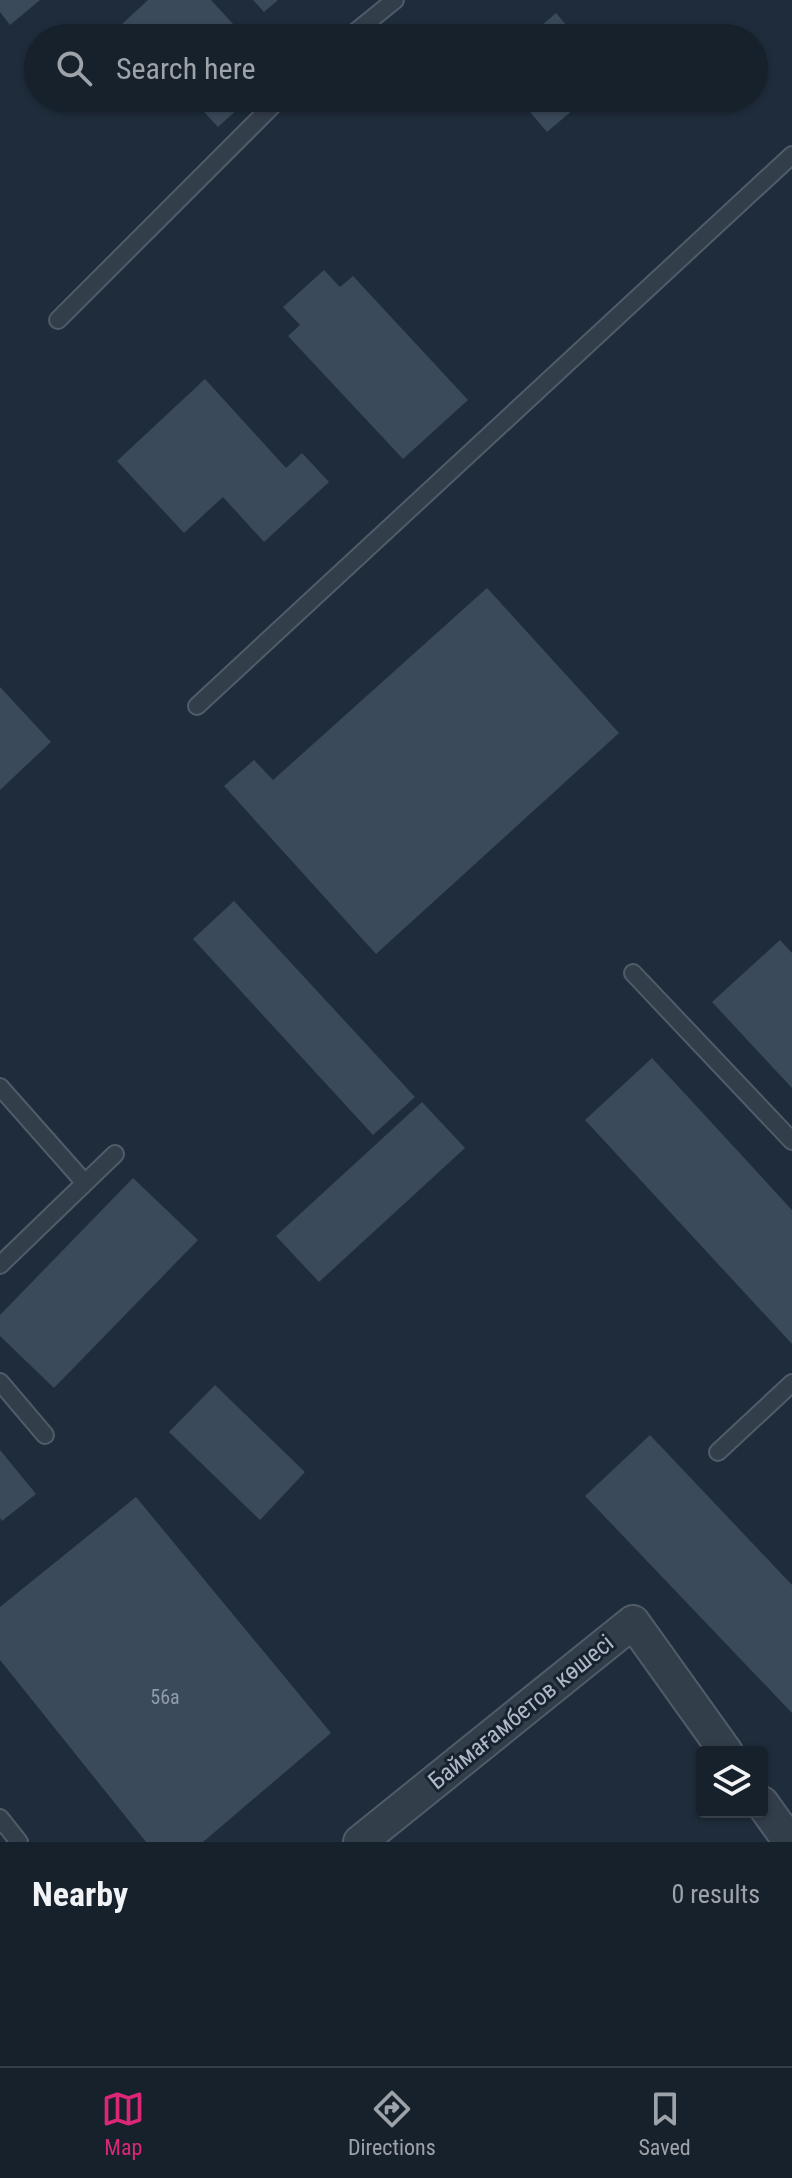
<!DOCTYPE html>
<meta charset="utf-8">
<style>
body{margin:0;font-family:"Roboto Condensed",sans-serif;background:#242e38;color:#f1f3f6}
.controls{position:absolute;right:24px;bottom:24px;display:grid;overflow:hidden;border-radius:8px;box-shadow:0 2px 6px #0004}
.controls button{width:72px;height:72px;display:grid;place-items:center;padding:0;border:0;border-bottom:2px solid #363e48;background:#17212c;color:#f1f3f6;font:40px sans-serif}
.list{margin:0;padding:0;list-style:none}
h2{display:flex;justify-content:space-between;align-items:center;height:104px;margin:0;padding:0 32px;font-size:34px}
h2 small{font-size:26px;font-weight:400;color:#9ea3a9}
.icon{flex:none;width:44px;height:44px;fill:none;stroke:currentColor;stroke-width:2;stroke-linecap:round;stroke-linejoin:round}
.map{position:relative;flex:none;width:792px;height:1842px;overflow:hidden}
.search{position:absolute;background:#17212c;box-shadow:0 2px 6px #0004;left:24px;right:24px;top:24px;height:88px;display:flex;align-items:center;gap:20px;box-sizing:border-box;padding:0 28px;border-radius:44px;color:#9ea3a9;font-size:30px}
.sheet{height:224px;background:#17212c}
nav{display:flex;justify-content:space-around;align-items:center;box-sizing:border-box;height:112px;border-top:2px solid #363e48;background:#17212c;font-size:22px;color:#9ea3a9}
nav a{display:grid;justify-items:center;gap:4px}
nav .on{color:#db2777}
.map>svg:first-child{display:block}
</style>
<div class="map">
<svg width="792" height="1842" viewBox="0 0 792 1842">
<rect width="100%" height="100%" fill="#1f2c3b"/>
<path fill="#3b4a5b" d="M0,0H40L10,25L0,12Z
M148,0H211L246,38H135L122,24Z
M253,0H278L264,12Z
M556,13L577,38H527Z
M191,98H250L218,127Z
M518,98H587L547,132Z
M324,270L340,287L353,276L468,400L403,459L288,336L300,325L283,307Z
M205,379L286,468L302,453L329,482L264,542L223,497L184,533L117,461Z
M487,588L619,733L376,954L224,786L254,760L273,780Z
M0,687L51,742L0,790Z
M234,901L415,1097L373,1135L193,939Z
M780,940L792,953V1088L712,1002Z
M652,1058L792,1210V1344L585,1120Z
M422,1102L465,1148L319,1282L276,1236Z
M133,1178L198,1240L54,1388L0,1336V1315Z
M215,1385L305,1472L260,1520L169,1432Z
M650,1435L792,1585V1713L585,1496Z
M0,1450L36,1494L2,1521L0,1518Z
M136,1497L331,1733L203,1842H146L0,1660V1607Z"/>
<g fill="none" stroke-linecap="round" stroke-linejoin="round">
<g stroke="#515b69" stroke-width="20">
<path id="service" d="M348,38L395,0
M58,320L280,98
M197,706L792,155
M633,973L792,1141
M0,1087L85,1183
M0,1265L115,1154
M0,1382L45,1435
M718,1452L792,1383
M0,1818L19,1842"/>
</g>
<g stroke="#515b69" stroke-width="36">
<path id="minor" d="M762,1803L790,1842
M360,1842L633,1622L726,1752"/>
</g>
<use href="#service" stroke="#333e4b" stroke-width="16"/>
<use href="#minor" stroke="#333e4b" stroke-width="32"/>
</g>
<g text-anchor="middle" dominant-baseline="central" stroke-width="6" stroke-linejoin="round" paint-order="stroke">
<g font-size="20" fill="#919cac">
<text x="165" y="1697">56а</text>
</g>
<g font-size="24" fill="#aeb8c7" stroke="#192330">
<text transform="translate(521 1712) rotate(-39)">Баймағамбетов көшесі</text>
</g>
</g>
</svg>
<div class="controls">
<button><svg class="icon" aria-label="layers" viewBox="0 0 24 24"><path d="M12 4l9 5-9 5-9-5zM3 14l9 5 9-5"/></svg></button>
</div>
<div class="search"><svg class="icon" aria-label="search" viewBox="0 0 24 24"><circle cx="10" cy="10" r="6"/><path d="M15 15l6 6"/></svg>Search here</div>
</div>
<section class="sheet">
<h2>Nearby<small>0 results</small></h2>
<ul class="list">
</ul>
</section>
<nav>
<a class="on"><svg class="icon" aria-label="map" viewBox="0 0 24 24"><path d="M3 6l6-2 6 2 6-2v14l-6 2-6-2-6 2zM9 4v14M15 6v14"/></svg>Map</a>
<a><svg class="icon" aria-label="directions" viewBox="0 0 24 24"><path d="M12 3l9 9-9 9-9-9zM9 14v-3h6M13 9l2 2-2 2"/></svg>Directions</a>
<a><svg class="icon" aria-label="saved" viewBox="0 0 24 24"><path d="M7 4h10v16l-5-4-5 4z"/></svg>Saved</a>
</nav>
